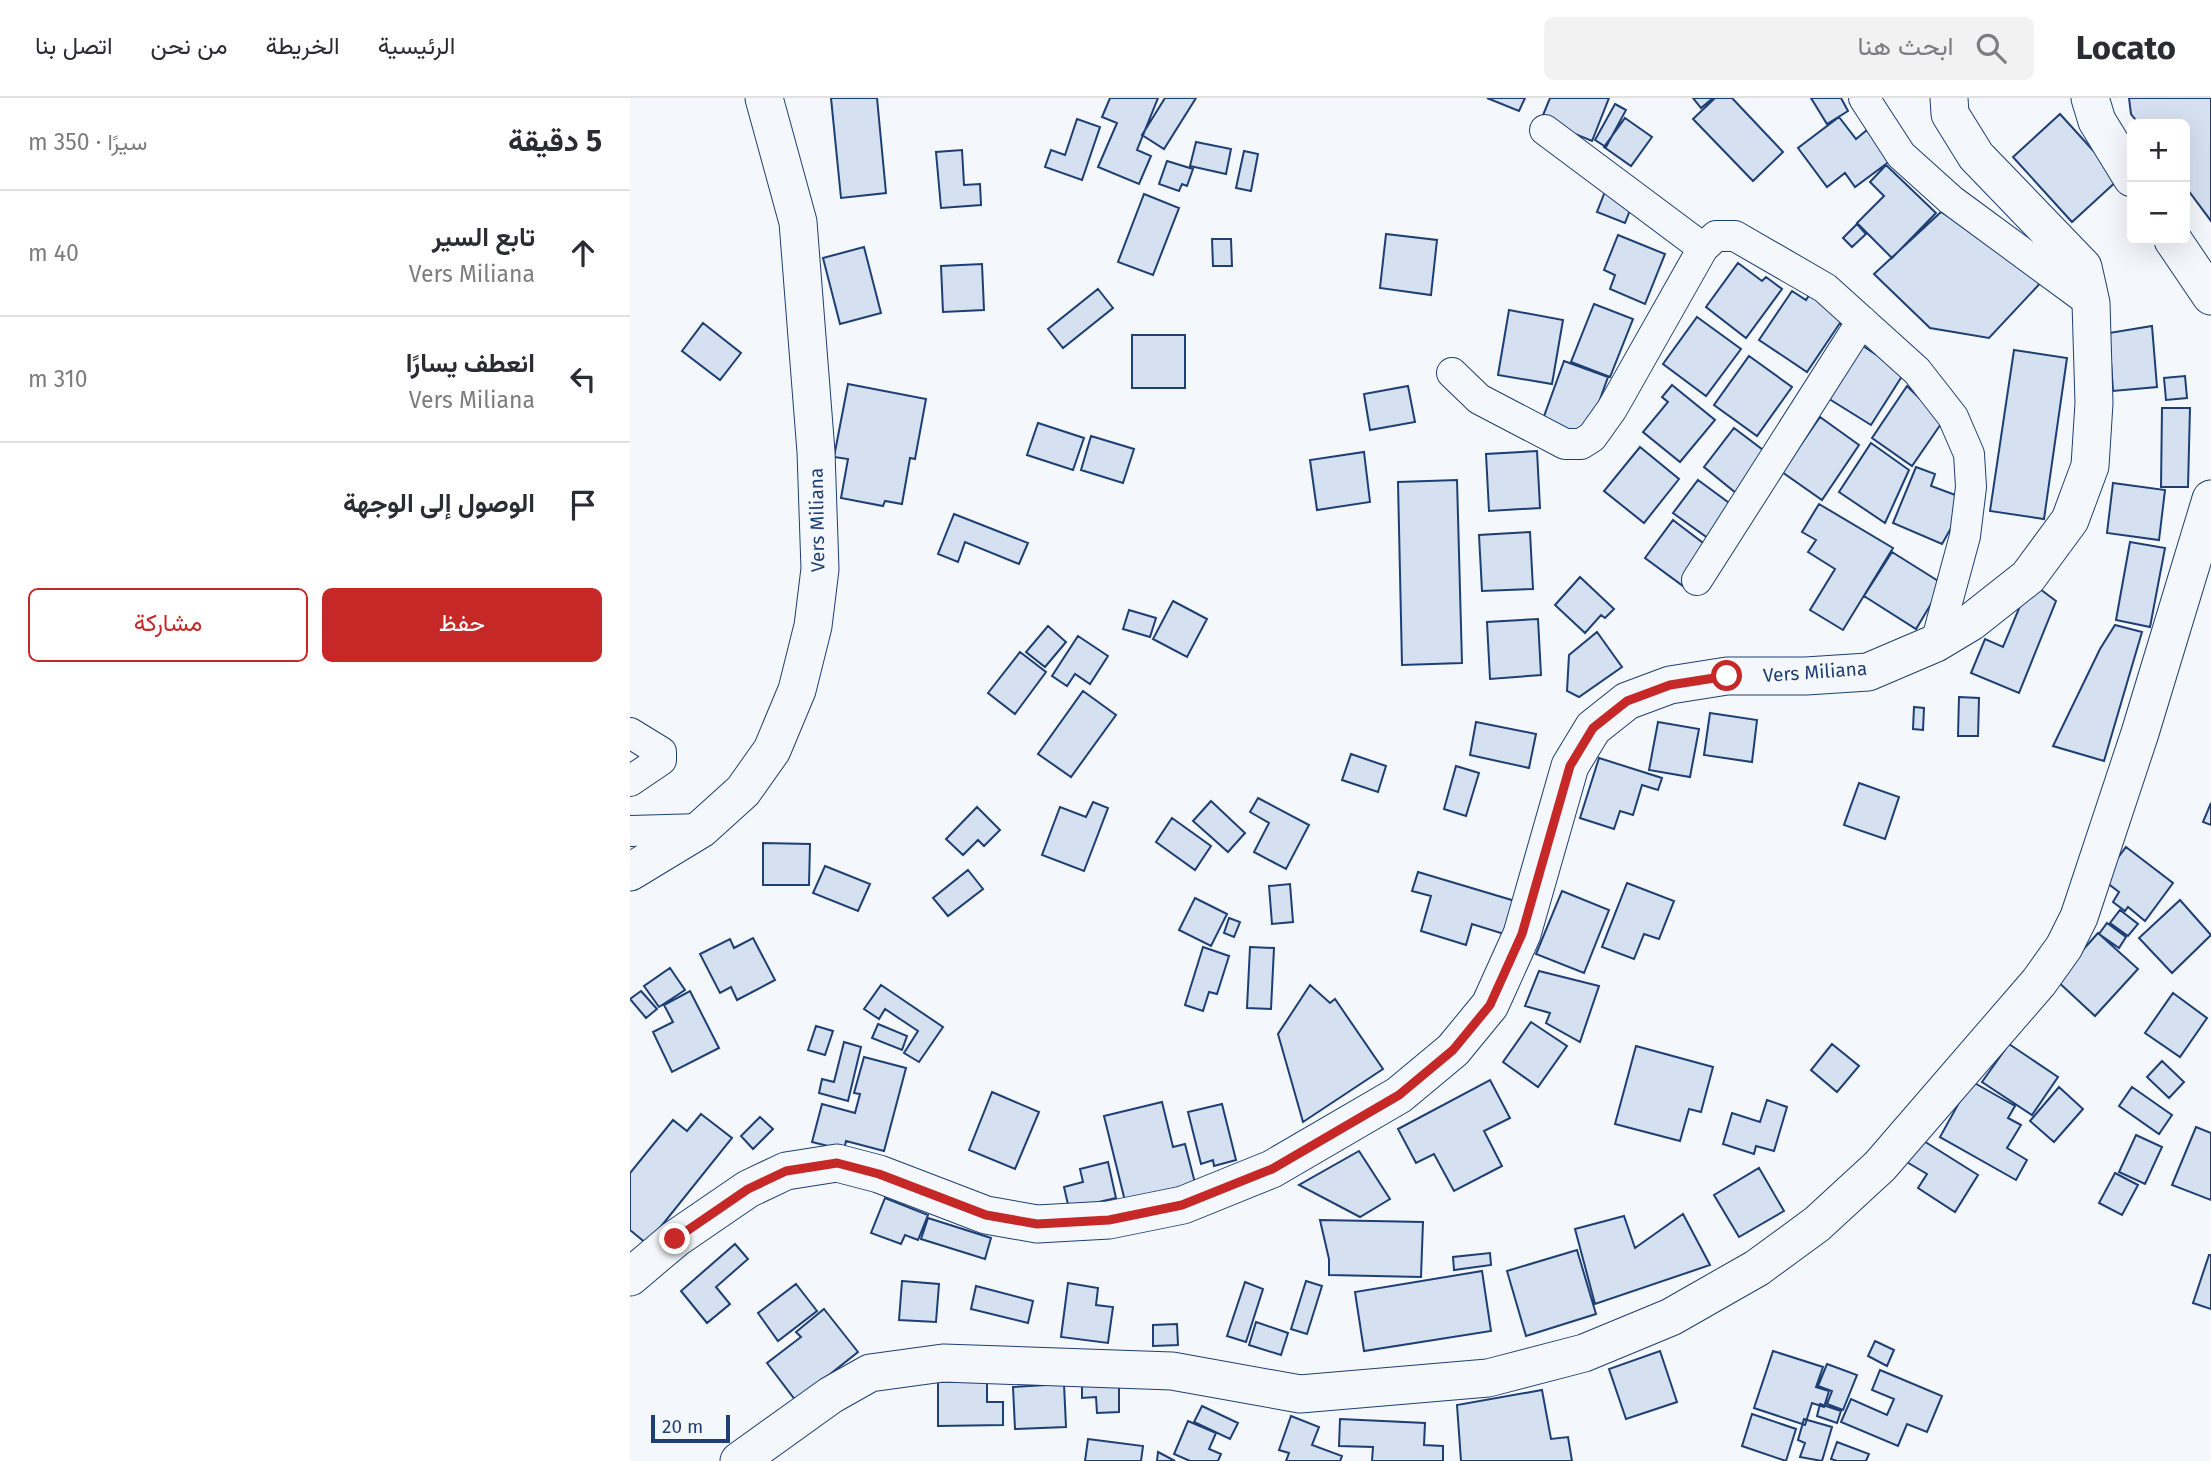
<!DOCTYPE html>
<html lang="ar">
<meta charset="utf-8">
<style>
body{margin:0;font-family:"Fira Sans",Vazirmatn,sans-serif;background:#f2f2f3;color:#2b2b33;direction:rtl}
.controls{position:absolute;right:21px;top:21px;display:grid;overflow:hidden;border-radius:10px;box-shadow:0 7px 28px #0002}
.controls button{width:63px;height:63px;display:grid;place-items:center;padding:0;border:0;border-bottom:2px solid #e1e1e2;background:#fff;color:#2b2b33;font:35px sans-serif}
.scale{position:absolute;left:21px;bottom:18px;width:79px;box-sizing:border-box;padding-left:7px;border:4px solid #1d3f73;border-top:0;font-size:19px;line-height:24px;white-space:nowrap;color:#1d3f73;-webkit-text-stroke:5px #f4f7fb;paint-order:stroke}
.stop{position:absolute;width:21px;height:21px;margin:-16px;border:5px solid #c62828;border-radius:50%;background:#fff}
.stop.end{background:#c62828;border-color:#fff;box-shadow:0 2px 7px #0008}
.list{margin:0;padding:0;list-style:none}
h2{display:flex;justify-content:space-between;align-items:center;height:91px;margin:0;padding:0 28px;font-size:30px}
h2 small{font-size:23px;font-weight:400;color:#7c7c81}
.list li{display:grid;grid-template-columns:46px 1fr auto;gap:21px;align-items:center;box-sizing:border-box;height:126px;padding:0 28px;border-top:2px solid #e1e1e2}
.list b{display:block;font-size:26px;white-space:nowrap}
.list p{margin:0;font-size:23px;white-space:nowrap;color:#7c7c81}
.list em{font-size:23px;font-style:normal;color:#7c7c81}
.actions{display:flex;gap:14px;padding:21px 28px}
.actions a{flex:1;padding:16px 0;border:2px solid #c62828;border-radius:10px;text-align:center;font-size:24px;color:#c62828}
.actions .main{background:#c62828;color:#fff}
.icon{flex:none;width:38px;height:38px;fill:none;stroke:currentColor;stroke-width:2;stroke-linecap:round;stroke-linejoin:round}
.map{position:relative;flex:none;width:1581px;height:1363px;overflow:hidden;direction:ltr}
header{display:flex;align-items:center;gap:42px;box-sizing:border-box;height:98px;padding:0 35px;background:#fff;border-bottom:2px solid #e1e1e2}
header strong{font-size:33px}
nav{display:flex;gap:38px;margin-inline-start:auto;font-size:24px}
.search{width:490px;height:63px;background:#f2f2f3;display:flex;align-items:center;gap:18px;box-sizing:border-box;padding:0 24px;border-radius:10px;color:#7c7c81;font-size:26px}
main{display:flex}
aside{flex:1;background:#fff}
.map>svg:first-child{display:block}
</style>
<header>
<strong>Locato</strong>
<div class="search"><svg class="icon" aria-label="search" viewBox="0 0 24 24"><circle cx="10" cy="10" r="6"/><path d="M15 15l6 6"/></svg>ابحث هنا</div>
<nav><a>الرئيسية</a><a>الخريطة</a><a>من نحن</a><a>اتصل بنا</a></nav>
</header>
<main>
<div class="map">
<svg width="1581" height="1363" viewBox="0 0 1581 1363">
<rect width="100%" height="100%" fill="#f4f7fb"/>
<path fill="#d5e0f0" stroke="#1d3f73" stroke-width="2" d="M201,0H247L256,95L211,100Z
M480,0H528L507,52L521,58L509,86L468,69L487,25L472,19Z
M535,0H566L534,51L512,37Z
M857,0H895L889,13Z
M920,0H979L962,43L911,22Z
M1063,0H1083L1071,10Z
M1085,0H1102L1153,54L1123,83L1063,21Z
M1181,0H1211L1218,13L1197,26Z
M1499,0H1581V123L1555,88V26H1509L1501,16Z
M985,6L996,12L976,49L965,42Z
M1430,16L1489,81L1442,124L1383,59Z
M1209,19L1226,41L1237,32L1260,63L1225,89L1215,75L1197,89L1168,50Z
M995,20L1022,39L1001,68L974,49Z
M447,21L470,29L452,82L415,69L421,52L435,57Z
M566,44L601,51L596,76L560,68Z
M332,52L334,87L350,86L351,107L311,110L306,54Z
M614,53L628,56L621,93L606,90Z
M537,63L563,71L557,88L552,86L549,93L529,86Z
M1256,67L1306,115L1262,160L1227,125L1254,98L1240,84Z
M976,91L1004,102L995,125L967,114Z
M514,96L549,110L523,177L488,164Z
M1311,114L1370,148L1416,179L1359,240L1300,230L1244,176Z
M1227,126L1236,136L1222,149L1213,140Z
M756,136L807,142L801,197L750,190Z
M988,137L1035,156L1015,206L980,191L985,177L974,172Z
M582,141H601L602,168H583Z
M234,149L251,215L210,226L193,160Z
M1108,165L1132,183L1136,179L1152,191L1116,240L1076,209Z
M352,166L354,212L313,214L311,168Z
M468,191L483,210L433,250L418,231Z
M1183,191L1217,229L1210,225L1177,274L1129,242L1162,193L1176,202Z
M964,206L1003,221L980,279L941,264Z
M879,212L933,222L922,286L868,277Z
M1067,219L1111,251L1076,298L1033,266Z
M73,225L111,255L90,282L52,253Z
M1522,228L1527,289L1483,293L1479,235Z
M502,237H555V290H502Z
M1230,246L1274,275L1241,327L1196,299Z
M1384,252L1437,260L1414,421L1360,413Z
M1119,258L1162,289L1127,338L1084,307Z
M934,263L978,279L952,351L908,335Z
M1555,278L1557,300L1536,302L1534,280Z
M218,286L296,301L285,361L280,360L272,406L255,403L253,408L211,400L218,361L204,359Z
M1042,287L1085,322L1050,364L1013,334L1038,304L1032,299Z
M778,288L785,324L740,332L734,296Z
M1277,288L1313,323L1282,368L1242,340Z
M1532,310H1560L1558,389H1531Z
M1190,319L1229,347L1192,402L1152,374Z
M408,325L454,340L443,372L397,357Z
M1104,330L1137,355L1106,395L1074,369Z
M461,338L504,351L493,385L451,372Z
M1241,345L1279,372L1255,425L1209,394Z
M1010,349L1049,381L1014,425L974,393Z
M907,353L910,410L859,413L856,356Z
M734,354L740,404L687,412L680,362Z
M1286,369L1305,376L1301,388L1328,398L1325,423L1312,446L1263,425Z
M827,382L832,565L772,567L768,384Z
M1068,382L1106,410L1082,443L1043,415Z
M1483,385L1535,392L1529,442L1477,435Z
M1189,406L1263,450L1213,532L1180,512L1205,471L1178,454L1186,442L1172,434Z
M324,416L398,445L389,466L335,444L328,464L308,456Z
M1043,422L1081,451L1053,488L1015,460Z
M900,434L903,491L852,493L849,437Z
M1500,444L1535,450L1520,529L1486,522Z
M1262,454L1313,486L1286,531L1234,498Z
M950,479L984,511L975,520L971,517L955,535L925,507Z
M1410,491L1426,503L1389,595L1341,575L1355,541L1373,549L1390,508Z
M543,503L577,521L557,559L523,541Z
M499,512L526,520L520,539L493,531Z
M908,521L911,577L860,581L857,524Z
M1485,527L1512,534L1474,663L1423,648L1470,551Z
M418,528L436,544L415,569L396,554Z
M967,534L992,569L949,599L937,593L939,557Z
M448,538L478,558L460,586L445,576L437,588L422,578Z
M390,554L416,574L385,616L358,595Z
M453,593L486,617L441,679L408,656Z
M1329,599L1349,600L1348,638H1328Z
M1284,609L1294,610L1293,632L1283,631Z
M1080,615L1127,622L1122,664L1074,657Z
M846,624L906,636L899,670L840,657Z
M1028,624L1069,631L1060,679L1019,672Z
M721,656L756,668L748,694L712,682Z
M969,660L1032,680L1028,692L1012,687L1003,717L990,713L984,731L950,720Z
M826,668L849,675L836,718L814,711Z
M1229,685L1269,699L1255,741L1214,727Z
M628,700L679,727L656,771L624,754L639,725L620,714Z
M581,703L615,735L598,754L563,723Z
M463,704L478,710L454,773L412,757L430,709L456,719Z
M1581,705V727L1573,724Z
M347,709L370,732L354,748L348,742L333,757L316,741Z
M542,720L581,748L565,772L526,744Z
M133,745L180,746L179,787H133Z
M1496,749L1543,785L1515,823L1498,809L1495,813L1483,804L1489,794L1472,781Z
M195,768L240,786L228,813L183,795Z
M338,772L353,791L318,818L303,800Z
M788,774L885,803L874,836L842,826L836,847L791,833L801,798L782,793Z
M997,785L1044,803L1029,841L1014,836L1004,861L972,849Z
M660,786L663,824L642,826L639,788Z
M932,793L979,812L954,875L906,856Z
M565,800L597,816L581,848L549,832Z
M1550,802L1581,837L1542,875L1509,840Z
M1490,812L1508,826L1498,838L1480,825Z
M599,820L610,824L604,839L594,835Z
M1477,825L1496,839L1489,850L1469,836Z
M1468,835L1508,871L1465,918L1426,882Z
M123,840L145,882L107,902L101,889L90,895L70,856L100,841L104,850Z
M573,849L599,858L587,896L579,894L573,913L555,907Z
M620,849L644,850L641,911L617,910Z
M40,870L55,892L29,909L14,888Z
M909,873L969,888L950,944L916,925L920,915L895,908Z
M251,887L313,929L289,964L274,955L288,933L255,911L249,921L234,911Z
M680,887L700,905L705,901L753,971L673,1024L648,936Z
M11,893L27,911L16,920L0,901Z
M60,893L89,950L42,974L23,934L43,924L34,907Z
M1543,895L1577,920L1550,959L1515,935Z
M901,924L937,948L908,989L873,964Z
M248,926L277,938L272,952L242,940Z
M186,928L203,933L195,957L178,952Z
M214,944L231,949L218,1003L189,995L192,981L204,984Z
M1202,946L1229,968L1207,994L1181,972Z
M1379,946L1428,979L1402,1017L1352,984Z
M1006,948L1083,969L1071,1014L1059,1011L1050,1043L985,1026Z
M234,959L276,970L254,1053L216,1043L214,1052L182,1044L192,1006L225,1015L230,996L224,995Z
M1532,963L1554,984L1539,1000L1517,979Z
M860,982L880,1020L854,1033L872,1068L824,1093L804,1056L786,1065L768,1031Z
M1341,983L1385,1008L1378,1020L1391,1027L1377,1050L1397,1062L1386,1082L1310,1039Z
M1429,989L1453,1011L1424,1044L1400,1023Z
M1502,989L1542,1017L1529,1036L1489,1008Z
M362,994L409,1014L385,1071L339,1052Z
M1137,1002L1157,1009L1144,1053L1126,1048L1124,1056L1093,1046L1102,1015L1130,1024Z
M532,1004L543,1049L555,1046L565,1085L495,1103L474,1018Z
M592,1006L606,1062L584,1068L583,1062L571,1066L558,1014Z
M71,1016L102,1040L17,1146L0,1132V1075L43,1022L57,1033Z
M130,1019L143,1031L123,1051L111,1038Z
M1566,1029L1581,1035V1102L1542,1087Z
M1506,1037L1532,1049L1515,1086L1489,1074Z
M1289,1040L1348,1077L1325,1114L1288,1090L1297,1076L1275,1063Z
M729,1053L760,1101L730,1119L669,1087Z
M478,1064L486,1100L439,1111L434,1089L453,1084L450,1071Z
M1129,1070L1154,1113L1109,1139L1084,1097Z
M1485,1075L1508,1087L1492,1117L1469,1105Z
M255,1100L298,1117L288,1142L275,1137L271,1146L241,1135Z
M1053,1116L1080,1167L965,1206L945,1131L994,1118L1005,1150Z
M298,1120L361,1140L355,1161L291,1141Z
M690,1122L793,1124L791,1179L699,1177V1161Z
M105,1146L118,1161L86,1189L100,1206L77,1225L51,1193Z
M947,1152L966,1216L896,1238L877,1173Z
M860,1155L861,1167L824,1172L823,1159Z
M1579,1157H1581V1211L1563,1205Z
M852,1173L861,1233L734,1253L725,1194Z
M272,1183L309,1186L306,1224L269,1222Z
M676,1183L692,1188L677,1236L661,1231Z
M615,1184L633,1191L616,1244L597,1238Z
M438,1185L468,1190L466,1207L483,1209L478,1245L431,1239Z
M166,1186L187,1213L148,1243L128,1215Z
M346,1188L403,1203L398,1225L341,1211Z
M194,1211L228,1254L166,1303L137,1265L171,1239L166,1234Z
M626,1224L658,1235L651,1257L619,1247Z
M547,1226L548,1247L523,1248V1227Z
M1245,1243L1264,1252L1257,1268L1238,1258Z
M1030,1253L1047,1304L996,1321L979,1271Z
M1143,1253L1193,1269L1186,1289L1199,1293L1194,1309L1182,1305L1175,1327L1124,1310Z
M1197,1266L1227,1277L1213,1312L1197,1306L1202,1293L1188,1288Z
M1250,1272L1312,1298L1297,1334L1277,1326L1268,1348L1211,1324L1221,1301L1257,1317L1264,1301L1242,1292Z
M489,1280V1314L467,1315L466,1299L452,1300V1282Z
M357,1283V1304H373V1327L308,1328V1284Z
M434,1286L436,1329L385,1331L383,1289Z
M912,1292L921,1341L938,1339L942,1363H831L827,1307Z
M1190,1306L1211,1313L1207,1325L1187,1318Z
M572,1308L608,1325L600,1341L564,1324Z
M1122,1316L1166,1331L1156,1363L1112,1348Z
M661,1318L689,1329L682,1347L712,1358L710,1363H656L659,1355L649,1352Z
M710,1321L795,1325L794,1347L813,1348V1363H742L743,1349L709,1348Z
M1174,1321L1202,1329L1192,1363L1170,1359L1175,1345L1168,1342Z
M558,1323L586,1335L579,1351L591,1356L588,1363H560L544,1356Z
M458,1341L513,1348L511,1363H455Z
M1207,1344L1239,1356L1236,1363H1207L1201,1361Z
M528,1354L545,1363H527Z"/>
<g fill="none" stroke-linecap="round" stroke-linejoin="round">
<g stroke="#1d3f73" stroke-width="32">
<path id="minor" d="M1234,0L1271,57L1321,102L1461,205
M915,32L1073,150
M822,275L849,301L935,346H951L962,339L982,311L1073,150L1086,138H1105L1195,190L1287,273L1323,319L1339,356L1341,389L1335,438L1306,545
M1067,482L1232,223
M0,635L31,654V662L0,683
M0,733L71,731"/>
</g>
<g stroke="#1d3f73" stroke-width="39">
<path id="major" d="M1460,0L1467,23L1502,80
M1543,142L1581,198
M0,774L71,731L113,693L142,652L167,592L183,528L190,471L186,354L168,124L134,0
M0,1179L45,1141L118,1091L156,1073L207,1065L249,1076L356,1117L407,1126L479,1122L553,1107L642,1071L769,997L823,952L860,907L892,836L940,668L963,630L997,603L1040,587L1097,578H1176L1238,574L1306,545L1341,524L1398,479L1440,422L1460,368L1464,305L1461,205L1453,169L1346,58L1320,16L1319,0
M109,1363L201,1297L240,1275L313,1265L542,1273L670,1296L858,1280L954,1255L1041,1219L1127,1170L1187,1126L1250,1068L1409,884L1434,849L1449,819L1510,635L1581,401"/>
</g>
<use href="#minor" stroke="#f4f7fb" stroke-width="30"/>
<use href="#major" stroke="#f4f7fb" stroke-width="37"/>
</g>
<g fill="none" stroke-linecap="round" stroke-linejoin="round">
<path stroke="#c62828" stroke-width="9" d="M45,1141L118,1091L156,1073L207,1065L249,1076L356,1117L407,1126L479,1122L552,1107L642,1071L769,997L823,952L860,907L892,836L940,668L963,630L997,603L1040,587L1097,578"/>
</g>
<g text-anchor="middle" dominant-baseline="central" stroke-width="5" stroke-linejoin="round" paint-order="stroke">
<g font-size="19" fill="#1d3f73" stroke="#f4f7fb">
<text transform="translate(187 422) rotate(-91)">Vers Miliana</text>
<text transform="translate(1185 574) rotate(-4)">Vers Miliana</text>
</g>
</g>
</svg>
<div class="controls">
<button>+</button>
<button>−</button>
</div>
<div class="scale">20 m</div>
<div class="stop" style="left:1097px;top:578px"></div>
<div class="stop end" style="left:45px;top:1141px"></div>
</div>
<aside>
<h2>5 دقيقة<small>سيرًا · 350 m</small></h2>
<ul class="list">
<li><svg class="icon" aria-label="ahead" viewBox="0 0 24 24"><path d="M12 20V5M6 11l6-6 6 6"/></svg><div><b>تابع السير</b><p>Vers Miliana</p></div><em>40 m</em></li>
<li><svg class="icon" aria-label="left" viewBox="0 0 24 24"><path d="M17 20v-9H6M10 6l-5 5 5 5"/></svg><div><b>انعطف يسارًا</b><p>Vers Miliana</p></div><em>310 m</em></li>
<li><svg class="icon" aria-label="arrive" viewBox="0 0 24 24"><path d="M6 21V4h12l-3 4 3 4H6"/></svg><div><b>الوصول إلى الوجهة</b></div></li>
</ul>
<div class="actions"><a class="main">حفظ</a><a>مشاركة</a></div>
</aside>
</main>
